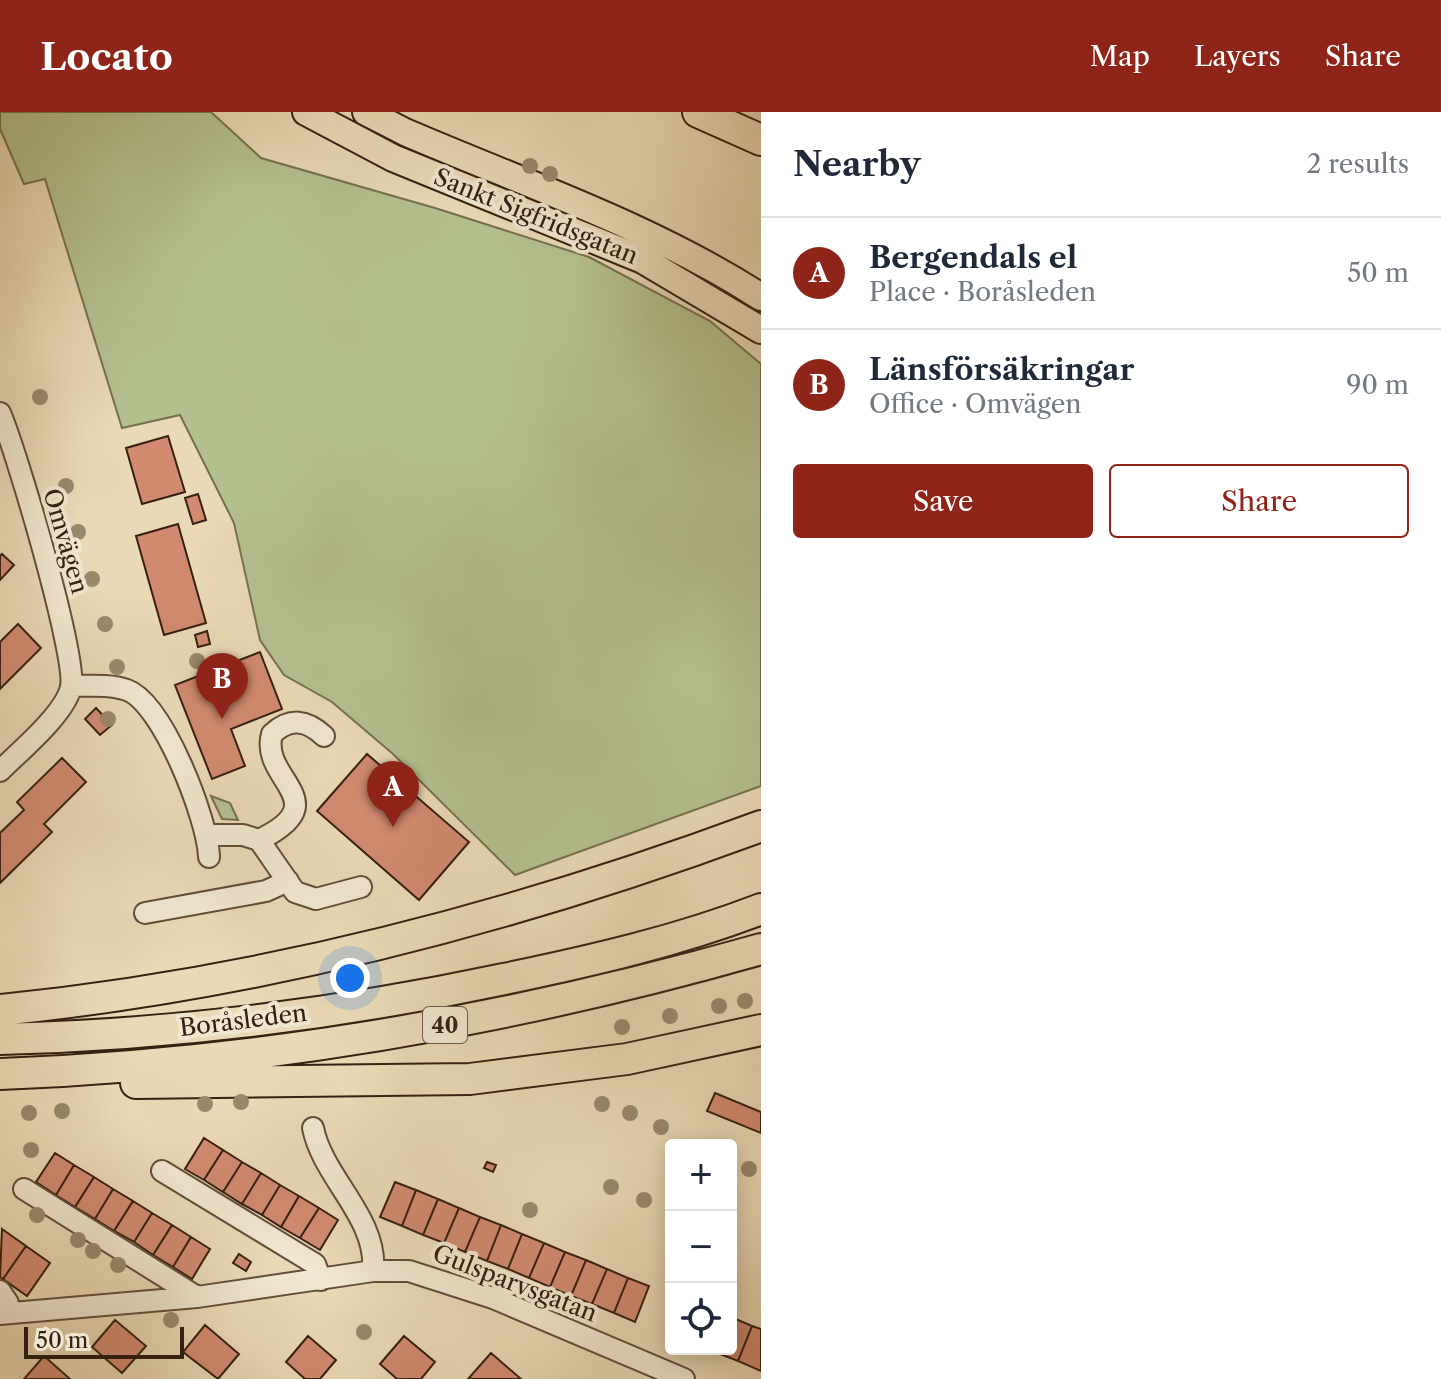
<!DOCTYPE html>
<meta charset="utf-8">
<style>
body{margin:0;font-family:"Libre Caslon Text",serif;background:#f6f6f7;color:#1f2937}
.controls{position:absolute;right:24px;bottom:24px;display:grid;overflow:hidden;border-radius:8px;box-shadow:0 4px 20px #0003}
.controls button{width:72px;height:72px;display:grid;place-items:center;padding:0;border:0;border-bottom:2px solid #e0e1e3;background:#fff;color:#1f2937;font:40px sans-serif}
.scale{position:absolute;left:24px;bottom:20px;width:160px;box-sizing:border-box;padding-left:8px;border:4px solid #362010;border-top:0;font-size:22px;line-height:28px;white-space:nowrap;color:#362010;-webkit-text-stroke:6px #f1e6cf;paint-order:stroke}
.you{position:absolute;left:350px;top:866px;width:28px;height:28px;margin:-20px;border:6px solid #fff;border-radius:50%;background:#1a73e8;box-shadow:0 0 0 12px #1a73e833}
.badge{display:grid;place-items:center;width:52px;height:52px;border-radius:50%;background:#8f2418;color:#fff;font-size:26px;font-weight:700}
.pin{position:absolute;translate:-50% -66px;filter:drop-shadow(0 2px 4px #0008)}
.pin::after{content:'';position:absolute;top:42px;width:28px;height:24px;background:inherit;clip-path:polygon(0 0,100% 0,50% 100%)}
.list{margin:0;padding:0;list-style:none}
h2{display:flex;justify-content:space-between;align-items:center;height:104px;margin:0;padding:0 32px;font-size:34px}
h2 small{font-size:26px;font-weight:400;color:#747a83}
.list li{display:grid;grid-template-columns:52px 1fr auto;gap:24px;align-items:center;box-sizing:border-box;height:112px;padding:0 32px;border-top:2px solid #e0e1e3}
.list b{display:block;font-size:30px;white-space:nowrap}
.list p{margin:0;font-size:26px;white-space:nowrap;color:#747a83}
.list em{font-size:26px;font-style:normal;color:#747a83}
.actions{display:flex;gap:16px;padding:24px 32px}
.actions a{flex:1;padding:18px 0;border:2px solid #8f2418;border-radius:8px;text-align:center;font-size:28px;color:#8f2418}
.actions .main{background:#8f2418;color:#fff}
.icon{flex:none;width:44px;height:44px;fill:none;stroke:currentColor;stroke-width:2;stroke-linecap:round;stroke-linejoin:round}
.map{position:relative;flex:none;width:761px;height:1267px;overflow:hidden}
header{display:flex;align-items:center;gap:48px;box-sizing:border-box;height:112px;padding:0 40px;background:#8f2418;color:#fff}
header strong{font-size:38px}
nav{display:flex;gap:44px;margin-inline-start:auto;font-size:28px}
main{display:flex}
aside{flex:1;background:#fff}
.map>svg:first-child{display:block}
</style>
<header>
<strong>Locato</strong>
<nav><a>Map</a><a>Layers</a><a>Share</a></nav>
</header>
<main>
<div class="map">
<svg width="761" height="1267" viewBox="0 0 761 1267">
<rect width="100%" height="100%" fill="#ead9b5"/>
<filter id="stains"><feTurbulence type="fractalNoise" baseFrequency=".0025" numOctaves="4"/><feColorMatrix values="0 0 0 0 .2 0 0 0 0 .09 0 0 0 0 .02 0 0 0 .5 -.17"/></filter>
<radialGradient id="worn" r=".72"><stop offset=".6" stop-color="#630" stop-opacity="0"/><stop offset="1" stop-color="#630" stop-opacity=".3"/></radialGradient>
<path fill="#b5c08f" stroke="#767050" stroke-width="2" d="M0,0H211L261,46L435,96L589,145L710,209L761,252V674L515,763L393,642L332,590L284,563L260,528L234,411L180,303L122,316L45,67L24,72L0,17Z
M211,684L230,691L238,708L222,707Z"/>
<path fill="#d18a70" stroke="#362010" stroke-width="2" d="M168,324L185,380L142,392L126,336Z
M198,382L206,408L193,412L185,386Z
M178,412L206,511L164,523L136,424Z
M2,442L14,453L0,468V444Z
M18,512L41,536L0,577V530Z
M207,519L210,532L198,535L195,523Z
M260,540L282,597L231,617L245,654L212,667L175,573Z
M96,596L112,613L100,623L85,607Z
M367,642L469,730L419,788L317,699Z
M62,646L86,670L44,712L52,720L0,771V721L24,698L17,690Z
M715,981L761,1000V1021L707,999Z
M204,1026L223,1038L204,1068L185,1057Z
M223,1038L242,1050L223,1080L204,1068Z
M55,1041L74,1053L56,1083L36,1070Z
M242,1050L261,1061L242,1092L223,1080Z
M487,1050L496,1053L493,1060L484,1056Z
M74,1053L94,1065L75,1095L56,1083Z
M261,1061L280,1073L262,1103L242,1092Z
M94,1065L113,1077L95,1107L75,1095Z
M395,1070L416,1078L402,1114L380,1105Z
M280,1073L299,1084L281,1115L262,1103Z
M113,1077L133,1089L114,1119L95,1107Z
M416,1078L438,1087L423,1123L402,1114Z
M299,1084L319,1096L300,1126L281,1115Z
M438,1087L459,1096L444,1131L423,1123Z
M133,1089L152,1101L134,1130L114,1119Z
M319,1096L338,1108L320,1138L300,1126Z
M459,1096L480,1105L465,1140L444,1131Z
M152,1101L172,1113L153,1143L134,1130Z
M480,1105L501,1113L487,1149L465,1140Z
M172,1113L191,1125L173,1155L153,1143Z
M501,1113L522,1122L508,1157L487,1149Z
M2,1117L26,1134L3,1167L0,1165Z
M522,1122L544,1131L529,1166L508,1157Z
M191,1125L210,1137L192,1167L173,1155Z
M544,1131L565,1140L550,1175L529,1166Z
M26,1134L50,1151L27,1184L3,1167Z
M565,1140L586,1148L571,1184L550,1175Z
M239,1142L251,1150L246,1159L233,1151Z
M586,1148L607,1157L592,1192L571,1184Z
M607,1157L628,1166L614,1201L592,1192Z
M628,1166L649,1174L635,1210L614,1201Z
M731,1205L752,1214L738,1249L715,1240L731,1237Z
M115,1208L146,1234L122,1261L92,1235Z
M205,1213L239,1242L218,1267L183,1240Z
M752,1214L761,1217V1259L738,1249Z
M308,1224L336,1248L320,1267H305L286,1250Z
M404,1224L435,1250L421,1267H397L380,1252Z
M491,1241L521,1267H468Z
M44,1244L70,1267H24Z"/>
<g fill="none" stroke-linecap="round" stroke-linejoin="round">
<g stroke="#634e39" stroke-width="24">
<path id="minor" d="M0,301C16,337 77,544 71,575C65,602 20,639 0,659
M71,574C89,574 110,572 127,578C163,591 208,708 209,745
M208,723H243L259,728L295,780L316,787L361,775
M259,728C339,689 259,668 272,622C290,605 307,608 324,624
M145,801L266,779L288,769
M313,1016C323,1066 378,1106 373,1159
M162,1059L315,1152L321,1168
M24,1077L197,1185
M0,1179L8,1191V1201
M0,1202L197,1185L373,1159H409L493,1186L684,1267"/>
</g>
<g stroke="#362010" stroke-width="30">
<path id="major" d="M306,0L393,46L643,148L761,218
M366,0L405,20C526,72 651,114 761,185"/>
</g>
<g stroke="#362010" stroke-width="34">
<path id="highway" d="M698,0L761,28
M0,898C261,872 516,805 761,714
M0,927C169,923 339,902 504,867C591,849 678,829 761,797
M0,962C259,952 512,908 761,837
M136,971L470,967L627,947L761,918"/>
</g>
<use href="#minor" stroke="#f1e6cf" stroke-width="20"/>
<use href="#major" stroke="#ead9b5" stroke-width="26"/>
<use href="#highway" stroke="#ead9b5" stroke-width="30"/>
</g>
<g fill="#99896c">
<circle cx="530" cy="54" r="8"/>
<circle cx="550" cy="62" r="8"/>
<circle cx="40" cy="285" r="8"/>
<circle cx="66" cy="374" r="8"/>
<circle cx="78" cy="420" r="8"/>
<circle cx="92" cy="467" r="8"/>
<circle cx="105" cy="512" r="8"/>
<circle cx="197" cy="549" r="8"/>
<circle cx="117" cy="555" r="8"/>
<circle cx="108" cy="607" r="8"/>
<circle cx="745" cy="889" r="8"/>
<circle cx="719" cy="894" r="8"/>
<circle cx="670" cy="904" r="8"/>
<circle cx="622" cy="915" r="8"/>
<circle cx="241" cy="990" r="8"/>
<circle cx="205" cy="992" r="8"/>
<circle cx="602" cy="992" r="8"/>
<circle cx="62" cy="999" r="8"/>
<circle cx="29" cy="1001" r="8"/>
<circle cx="630" cy="1001" r="8"/>
<circle cx="661" cy="1015" r="8"/>
<circle cx="31" cy="1038" r="8"/>
<circle cx="749" cy="1057" r="8"/>
<circle cx="611" cy="1075" r="8"/>
<circle cx="644" cy="1088" r="8"/>
<circle cx="530" cy="1098" r="8"/>
<circle cx="37" cy="1103" r="8"/>
<circle cx="78" cy="1128" r="8"/>
<circle cx="93" cy="1139" r="8"/>
<circle cx="118" cy="1153" r="8"/>
<circle cx="171" cy="1208" r="8"/>
<circle cx="364" cy="1220" r="8"/>
</g>
<g text-anchor="middle" dominant-baseline="central" stroke-width="8" stroke-linejoin="round" paint-order="stroke">
<rect fill="#f1e6cf" stroke="#6e5b49" stroke-width="2" x="423" y="895" width="44" height="36" rx="6"/>
<g font-size="22" font-weight="bold" fill="#362010">
<text x="445" y="913">40</text>
</g>
<g font-size="24" fill="#362010" stroke="#f1e6cf">
<text transform="translate(536 104) rotate(22)">Sankt Sigfridsgatan</text>
<text transform="translate(66 429) rotate(74)">Omvägen</text>
<text transform="translate(243 908) rotate(-7)">Boråsleden</text>
<text transform="translate(515 1171) rotate(21)">Gulsparvsgatan</text>
</g>
</g>
<rect width="100%" height="100%" filter="url(#stains)"/>
<rect width="100%" height="100%" fill="url(#worn)"/>
</svg>
<div class="controls">
<button>+</button>
<button>−</button>
<button><svg class="icon" aria-label="locate" viewBox="0 0 24 24"><circle cx="12" cy="12" r="6"/><path d="M12 2v4M12 18v4M2 12h4M18 12h4"/></svg></button>
</div>
<div class="scale">50 m</div>
<div class="you"></div>
<div class="pin badge" style="left:393px;top:715px">A</div>
<div class="pin badge" style="left:222px;top:607px">B</div>
</div>
<aside>
<h2>Nearby<small>2 results</small></h2>
<ul class="list">
<li><span class="badge">A</span><div><b>Bergendals el</b><p>Place · Boråsleden</p></div><em>50 m</em></li>
<li><span class="badge">B</span><div><b>Länsförsäkringar</b><p>Office · Omvägen</p></div><em>90 m</em></li>
</ul>
<div class="actions"><a class="main">Save</a><a>Share</a></div>
</aside>
</main>
